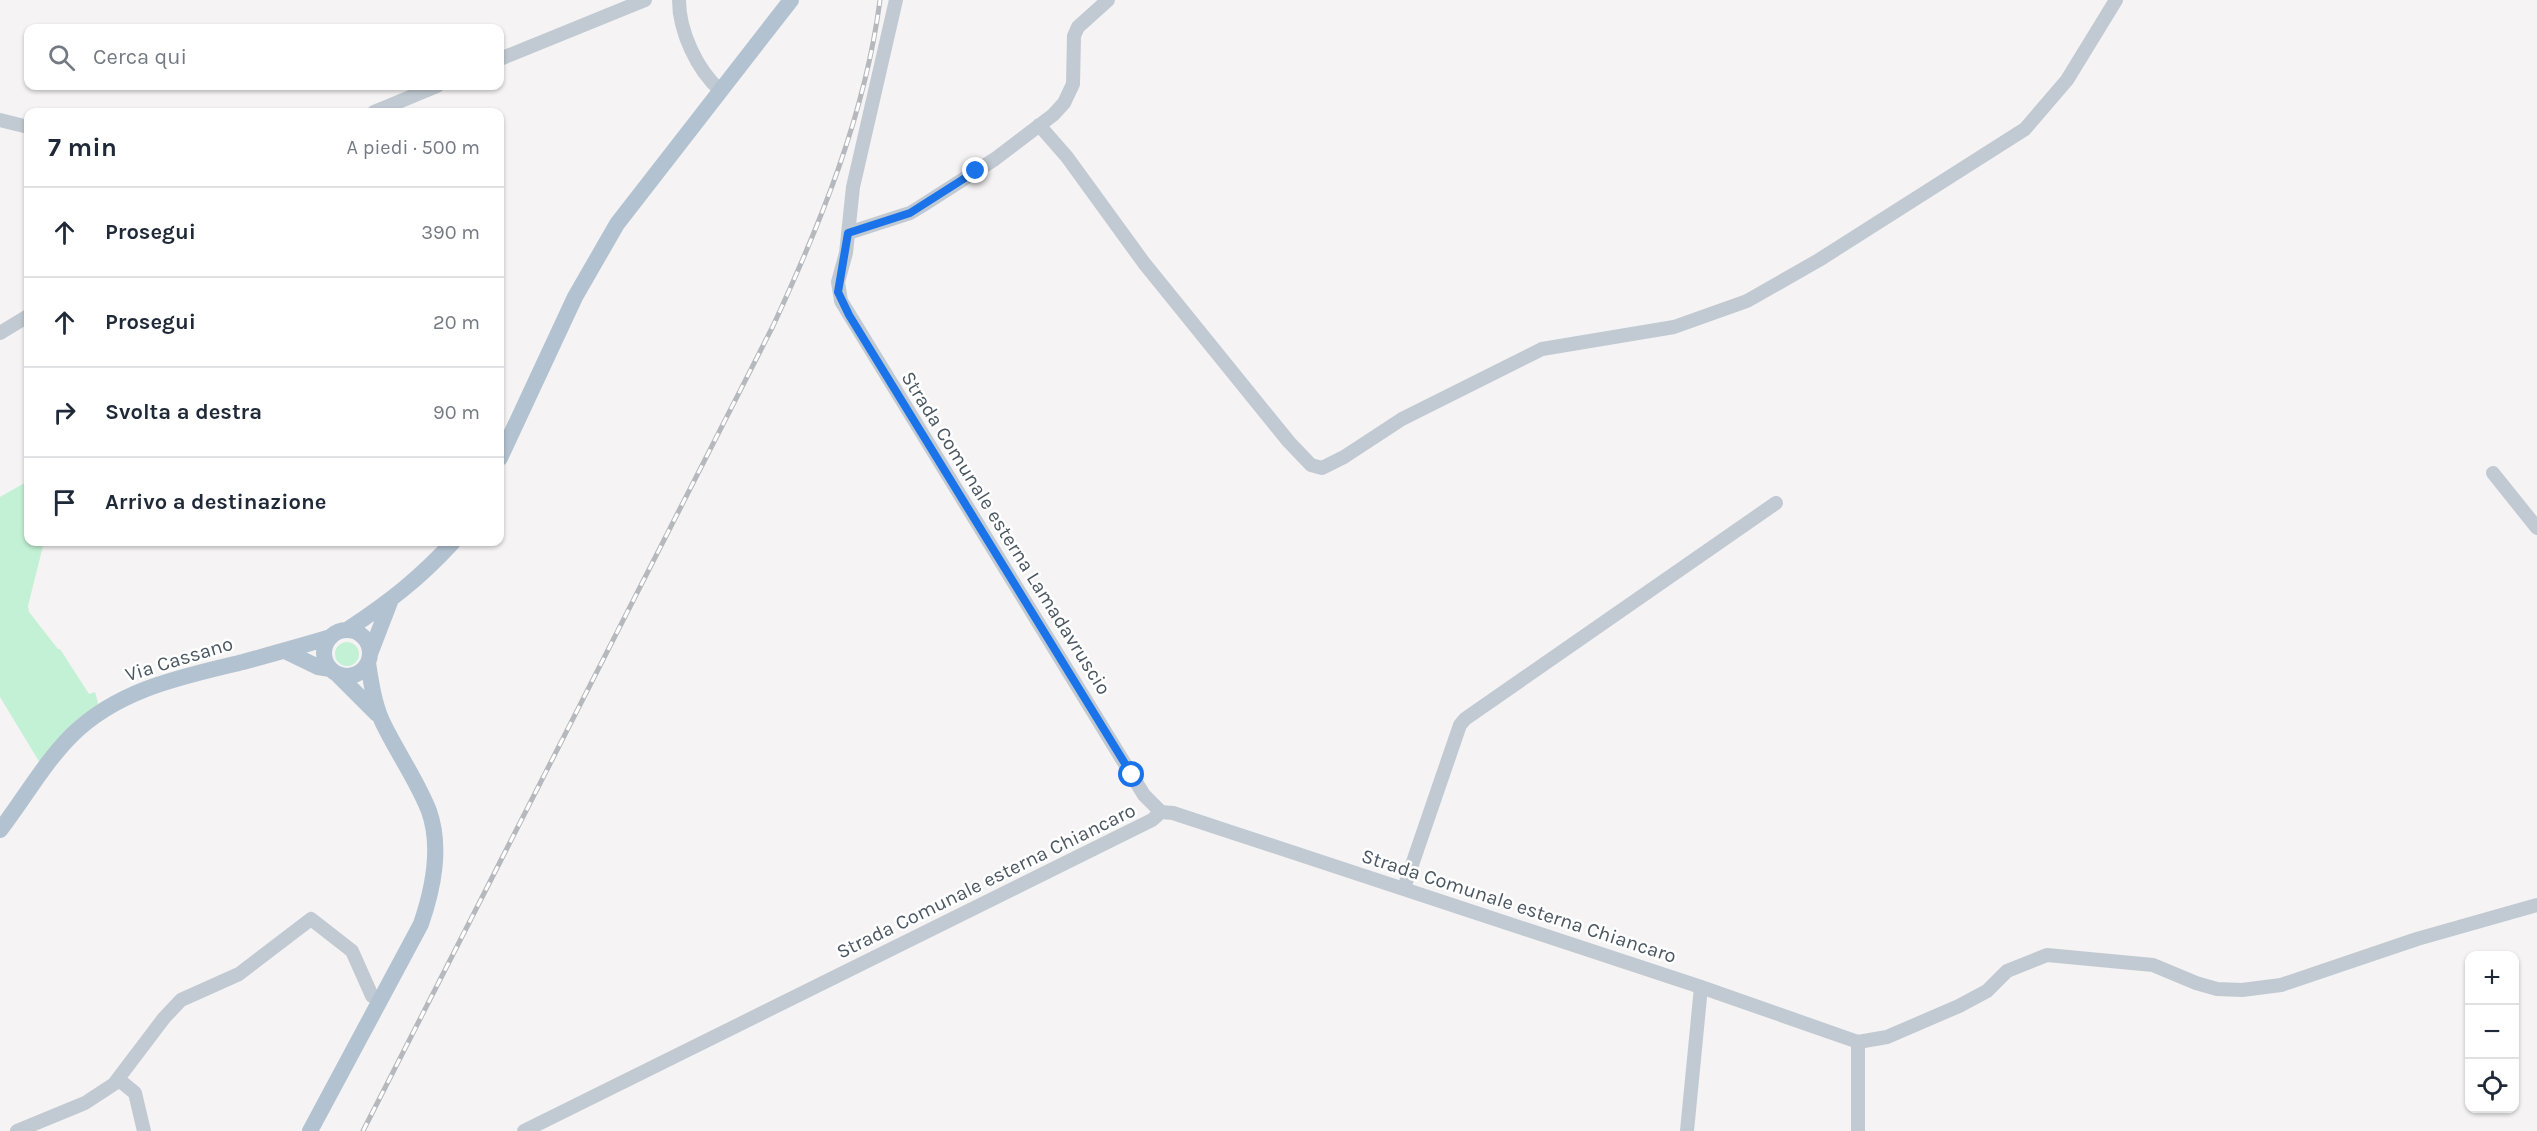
<!DOCTYPE html>
<html lang="it">
<meta charset="utf-8">
<style>
body{margin:0;font-family:Karla,sans-serif;background:#f6f6f7;color:#1f2937}
.controls{position:absolute;right:18px;bottom:18px;display:grid;overflow:hidden;border-radius:12px;box-shadow:0 2px 4px #0004}
.controls button{width:54px;height:54px;display:grid;place-items:center;padding:0;border:0;border-bottom:2px solid #e0e1e3;background:#fff;color:#1f2937;font:30px sans-serif}
.stop{position:absolute;width:18px;height:18px;margin:-14px;border:4px solid #1a73e8;border-radius:50%;background:#fff}
.stop.end{background:#1a73e8;border-color:#fff;box-shadow:0 2px 6px #0008}
.list{margin:0;padding:0;list-style:none}
h2{display:flex;justify-content:space-between;align-items:center;height:78px;margin:0;padding:0 24px;font-size:26px}
h2 small{font-size:20px;font-weight:400;color:#747a83}
.list li{display:grid;grid-template-columns:39px 1fr auto;gap:18px;align-items:center;box-sizing:border-box;height:90px;padding:0 24px;border-top:2px solid #e0e1e3}
.list b{display:block;font-size:22px;white-space:nowrap}
.list em{font-size:20px;font-style:normal;color:#747a83}
.icon{flex:none;width:33px;height:33px;fill:none;stroke:currentColor;stroke-width:2;stroke-linecap:round;stroke-linejoin:round}
.map{position:relative;flex:none;width:2537px;height:1131px;overflow:hidden}
.search{position:absolute;background:#fff;box-shadow:0 2px 4px #0004;left:24px;top:24px;width:480px;height:66px;display:flex;align-items:center;gap:15px;box-sizing:border-box;padding:0 21px;border-radius:12px;color:#747a83;font-size:22px}
.panel{position:absolute;background:#fff;box-shadow:0 2px 4px #0004;left:24px;top:108px;width:480px;height:438px;border-radius:12px}
.map>svg:first-child{display:block}
</style>
<div class="map">
<svg width="2537" height="1131" viewBox="0 0 2537 1131">
<rect width="100%" height="100%" fill="#f5f3f3"/>
<path fill="#c3f1d5" d="M28,481V542H44L28,606L29,612L58,649H60L89,694L95,692L98,703L95,710L40,763L0,697V497Z
M335 654a12 12 0 1 1 24 0a12 12 0 1 1-24 0Z"/>
<g fill="none" stroke-linecap="round" stroke-linejoin="round">
<path stroke="#c1cad2" stroke-width="14" d="M679,0C679,31 697,70 720,90
M896,0L853,187L846,253L838,282L841,301L1144,795L1161,812
M500,59L645,0
M374,112L437,86
M0,120L28,127
M1039,125L1067,157L1144,263L1289,442L1311,465L1322,468L1344,457L1402,419L1542,349L1674,327L1747,301L1819,260L2025,129L2067,80L2116,0
M848,233L910,213L920,207L995,159L1053,115L1064,103L1073,84L1074,36L1078,27L1108,0
M0,333L28,316
M2493,473L2537,528
M1404,888L1460,725L1465,719L1776,503
M118,1079L135,1093L144,1131
M17,1131L85,1103L114,1084L164,1018L181,1000L239,974L311,919L352,951L372,996L380,1000
M524,1131L1152,820L1161,812L1173,813L1701,987L1858,1042L1887,1037L1959,1006L1987,991L2007,971L2047,955L2153,965L2196,983L2217,989L2242,990L2281,985L2417,939L2537,905
M1687,1131L1701,987
M1858,1131V1042"/>
<path stroke="#b3c2d1" stroke-width="16" d="M500,458L575,297L617,224L791,0
M347,630C389,602 419,579 453,542
M324 653a23 23 0 1 1 46 0a23 23 0 1 1-46 0Z
M285,651L318,667L330,669
M370,654L390,602
M337,674L377,714
M0,830C24,799 44,763 72,735C119,689 181,677 243,662C272,654 301,646 331,637
M310,1131L421,924C433,889 442,848 429,811C417,780 396,751 382,721C374,703 371,682 368,663"/>
<g stroke="#b5b8bd" stroke-width="5">
<path id="rail" d="M363,1131L773,326C821,222 865,115 880,0"/>
</g>
<use href="#rail" stroke="#fff" stroke-width="3" stroke-dasharray="9" stroke-linecap="butt"/>
</g>
<g fill="none" stroke-linecap="round" stroke-linejoin="round">
<path stroke="#1a73e8" stroke-width="8" d="M976,171L910,213L848,233L838,292L849,315L1132,775"/>
</g>
<g text-anchor="middle" dominant-baseline="central" stroke-width="5" stroke-linejoin="round" paint-order="stroke">
<g font-size="20" fill="#4a5661" stroke="#fff">
<text transform="translate(1006 533) rotate(58)">Strada Comunale esterna Lamadavruscio</text>
<text transform="translate(179 659) rotate(-17)">Via Cassano</text>
<text transform="translate(986 881) rotate(-26)">Strada Comunale esterna Chiancaro</text>
<text transform="translate(1519 906) rotate(18)">Strada Comunale esterna Chiancaro</text>
</g>
</g>
</svg>
<div class="controls">
<button>+</button>
<button>−</button>
<button><svg class="icon" aria-label="locate" viewBox="0 0 24 24"><circle cx="12" cy="12" r="6"/><path d="M12 2v4M12 18v4M2 12h4M18 12h4"/></svg></button>
</div>
<div class="stop" style="left:1132px;top:775px"></div>
<div class="stop end" style="left:976px;top:171px"></div>
<div class="search"><svg class="icon" aria-label="search" viewBox="0 0 24 24"><circle cx="10" cy="10" r="6"/><path d="M15 15l6 6"/></svg>Cerca qui</div>
<section class="panel">
<h2>7 min<small>A piedi · 500 m</small></h2>
<ul class="list">
<li><svg class="icon" aria-label="ahead" viewBox="0 0 24 24"><path d="M12 20V5M6 11l6-6 6 6"/></svg><div><b>Prosegui</b></div><em>390 m</em></li>
<li><svg class="icon" aria-label="ahead" viewBox="0 0 24 24"><path d="M12 20V5M6 11l6-6 6 6"/></svg><div><b>Prosegui</b></div><em>20 m</em></li>
<li><svg class="icon" aria-label="right" viewBox="0 0 24 24"><path d="M7 20v-9h11M14 6l5 5-5 5"/></svg><div><b>Svolta a destra</b></div><em>90 m</em></li>
<li><svg class="icon" aria-label="arrive" viewBox="0 0 24 24"><path d="M6 21V4h12l-3 4 3 4H6"/></svg><div><b>Arrivo a destinazione</b></div></li>
</ul>
</section>
</div>
